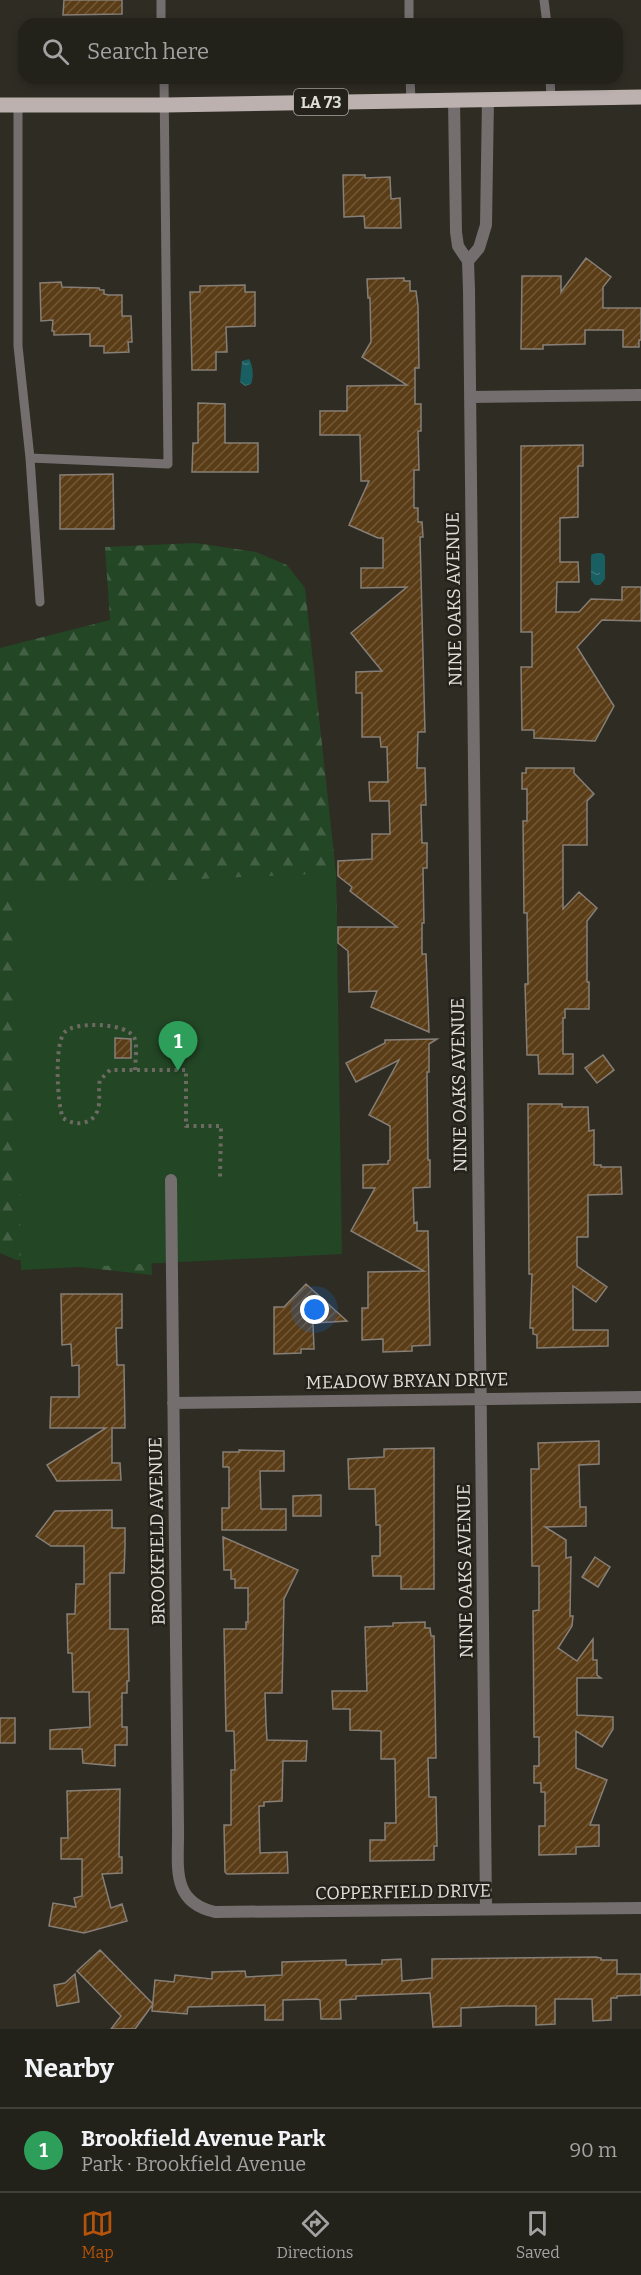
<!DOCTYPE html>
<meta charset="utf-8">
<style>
body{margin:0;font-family:Bitter,serif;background:#2e2e27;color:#f1f3f6}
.you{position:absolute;left:315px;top:1310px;width:21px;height:21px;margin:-15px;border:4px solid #fff;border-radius:50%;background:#1a73e8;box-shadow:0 0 0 9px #1a73e833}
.badge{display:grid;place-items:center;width:39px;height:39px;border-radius:50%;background:#b45309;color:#fff;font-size:20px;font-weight:700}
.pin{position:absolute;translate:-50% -50px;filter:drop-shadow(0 2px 3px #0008)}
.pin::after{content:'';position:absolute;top:32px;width:21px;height:18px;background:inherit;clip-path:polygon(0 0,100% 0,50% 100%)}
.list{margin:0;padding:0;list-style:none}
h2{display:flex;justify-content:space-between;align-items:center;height:78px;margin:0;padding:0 24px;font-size:26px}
h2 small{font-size:20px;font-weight:400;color:#a2a3a2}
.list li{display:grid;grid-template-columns:39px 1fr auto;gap:18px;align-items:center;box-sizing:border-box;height:84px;padding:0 24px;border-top:2px solid #3f3e39}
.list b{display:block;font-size:22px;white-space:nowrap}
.list p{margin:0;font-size:20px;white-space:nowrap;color:#a2a3a2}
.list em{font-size:20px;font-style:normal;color:#a2a3a2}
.icon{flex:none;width:33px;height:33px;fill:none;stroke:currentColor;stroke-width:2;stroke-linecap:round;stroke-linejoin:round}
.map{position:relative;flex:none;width:641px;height:2029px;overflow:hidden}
.search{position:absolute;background:#22211a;box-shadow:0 3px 9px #0003;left:18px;right:18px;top:18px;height:66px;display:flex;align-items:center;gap:15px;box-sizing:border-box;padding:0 21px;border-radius:18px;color:#a2a3a2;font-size:22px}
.sheet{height:162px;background:#22211a}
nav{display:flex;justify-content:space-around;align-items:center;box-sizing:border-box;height:84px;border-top:2px solid #3f3e39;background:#22211a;font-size:16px;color:#a2a3a2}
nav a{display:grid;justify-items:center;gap:3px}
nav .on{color:#b45309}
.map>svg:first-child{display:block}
</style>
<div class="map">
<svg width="641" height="2029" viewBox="0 0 641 2029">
<defs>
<pattern id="forest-firs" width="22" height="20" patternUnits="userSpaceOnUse" patternTransform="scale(1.5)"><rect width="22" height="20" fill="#234625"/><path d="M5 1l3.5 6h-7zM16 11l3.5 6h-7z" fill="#436044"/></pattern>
<pattern id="water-ripples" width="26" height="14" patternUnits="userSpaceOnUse" patternTransform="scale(1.5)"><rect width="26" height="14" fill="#195e61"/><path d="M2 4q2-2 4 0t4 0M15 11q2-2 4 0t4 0" fill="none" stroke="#3a7577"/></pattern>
<pattern id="building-hatch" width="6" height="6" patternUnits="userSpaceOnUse" patternTransform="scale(1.5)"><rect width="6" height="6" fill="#5a3d17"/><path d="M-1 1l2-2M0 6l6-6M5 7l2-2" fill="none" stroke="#715938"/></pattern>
</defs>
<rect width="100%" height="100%" fill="#2e2c23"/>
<path fill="url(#forest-firs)" d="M196,543L256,552L287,565L305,588L336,873L337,927L314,909L149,1198L152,1275L16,1260L0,1253V648L110,620L105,547Z"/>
<path fill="#234625" d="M336,873L342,1254L21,1270L14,887Z"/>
<path fill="url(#water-ripples)" d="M249,359C253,365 254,377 251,384L245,386L240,382L242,361Z
M602,553L605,556V579L600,585H595L591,580V556L592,554Z"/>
<path fill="url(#building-hatch)" stroke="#877f77" stroke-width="1.5" d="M64,0H122V14L63,15Z
M343,175H365V178L390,177L391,199L400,198L401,228H365L364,216L344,217Z
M586,258L611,277L603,287V308H641V340H639V347H623V330H585V344L543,345V349H521L522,276H561V292Z
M404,278V281H410V291H416L418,306L419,368H415V404H421V431H418L419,470H414V508H418V522H422L423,537H420L425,732H418L417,768H425L426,805H421L422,843H427V868H423L424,923H422V954H426L429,1032L371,1007L377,991L349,992L348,951L338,943V927H397L350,891L352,887L338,876V861L372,859V834H390L389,801H370L369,782H388L387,747H381L380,737H362V693H356V672L382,671L351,633L407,587L361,588V568H383V538H378L349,525L369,481H361L360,435H320V411H347V386L407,385L362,357L371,342L370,298H368L367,279Z
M61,282L62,287L99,288L100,290H104V294L108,295H122V316H131L132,342H128L129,352L104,353V346H90V334L54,335V331H52L53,320L41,321L40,283Z
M245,285V292H255V326L226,327L227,352H216V370H192L190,292H200V286Z
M198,403L225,404V443H258V472H192L193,443H198Z
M583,445V466H578V517L560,518V562H578L579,582H557L556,612H579L591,599L622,600V587H641V621L602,620L577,647L614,706L595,741L534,738V730H522L521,667H532V632H521V446Z
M113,474L114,529H60V475Z
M526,768H574V773L594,794L587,801V845H563V909L579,892L597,908L587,921V982H589V1009H565V1018H563V1054H573V1074H539L538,1055H527L525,984H528L527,913H524L523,821H527V789H522V773H526Z
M115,1038L131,1039V1058H115Z
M437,1039L429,1044V1072H427L428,1160H430V1187L413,1188L414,1223L417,1222V1231H428L430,1345L412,1346V1351L383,1352V1339L362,1340V1308H368V1272L424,1271L351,1231L375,1188H363V1165L388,1164V1161L390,1160V1126L369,1115L399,1060L356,1082L346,1063L385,1043V1040Z
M603,1055L614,1070L597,1083L585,1068Z
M528,1104H562V1107H588L589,1131L594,1130V1165H601V1167H621L622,1194L588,1195V1237H577V1266L607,1287L596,1302L573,1286V1330H608V1346L537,1348V1335L533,1334V1328H530L532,1274H529Z
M306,1284L347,1321L313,1323L314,1349H301V1353L274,1354V1307H284Z
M61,1294H122V1328H116L117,1365H124L125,1428H112V1463H120L121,1480L57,1481L47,1465L106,1428H50L51,1397H79V1365L72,1366L71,1344L62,1345Z
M599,1441V1464L579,1465L580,1507H586V1526L545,1527L566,1540V1558L571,1557L570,1616H573L572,1626L558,1648L577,1661L593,1639V1660H597V1675L601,1678H577V1715L613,1717V1729L602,1747L576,1731V1768L607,1780L590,1825H599V1846L576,1847V1854L539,1855V1826H545V1792H541V1783H534V1766H539V1737H534L533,1611L539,1610V1566H532L531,1469H539L538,1443Z
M434,1448V1589H401V1576H373L372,1556H380V1525H376L375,1489H349L348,1459L384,1457V1449Z
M239,1450L284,1451V1471H260L261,1509H286V1530H222V1508H229V1467H223V1452H239Z
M321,1495V1516H293V1496Z
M112,1510V1528H125V1546L124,1573H110V1629H128L129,1681H127V1693H122V1727H127V1745H115V1766L83,1763L82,1749H50V1730L90,1727L89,1692H73L72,1653H68L67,1614H75L76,1584H84V1546H51L36,1536L55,1511Z
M223,1537L298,1570L284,1599L282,1693H265L266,1724L267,1740L307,1741L306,1761H283L282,1801L264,1802V1806H259L260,1853L287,1852L288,1873L227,1874L225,1872L224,1825H231V1770H235L234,1731H226L224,1629H246V1622H248V1588H235V1579H231V1570H224Z
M595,1557L610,1567L598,1587L582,1577Z
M425,1622V1628H430L431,1636H434L436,1758H428L429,1797H436L437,1846H434V1860L370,1861V1840H385V1823H396L395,1759H381V1731L350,1730V1709H333L332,1691H367L365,1627L393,1626V1623Z
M0,1718H15V1743H0Z
M120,1789L119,1857H122V1873L102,1874L111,1908L122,1904L127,1921L84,1933L49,1926L53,1903L76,1907L74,1898L82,1896V1859H61V1838H68L67,1791Z
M100,1950L153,2004L135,2029H111L121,2016L77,1971Z
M596,1957L601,1958V1960H617V1974H641V1995L617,1996V1998H611V2020L593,2021L592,1999H555V2024L536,2025V2006H504L461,2008V2026L433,2027L430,1993L356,1996V1999L340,2000L341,2019H321L320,2000L317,1999L283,2000V2020H265V2005L188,2007L187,2014L152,2011L155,1980L174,1982L175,1975L212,1979V1972L245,1971L246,1977L282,1975V1962L346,1960V1965L382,1964V1960L401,1959L402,1981L432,1978V1959Z
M75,1974L79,2002L57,2006L54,1985L65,1983Z"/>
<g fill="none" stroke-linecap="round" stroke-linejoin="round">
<path stroke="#6c6a62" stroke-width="4" stroke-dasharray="3 4.5" stroke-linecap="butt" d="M135,1070C135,1061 138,1045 134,1037C126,1023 75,1021 65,1032C54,1042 57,1104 63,1118C77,1128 97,1124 99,1104C100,1096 98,1088 100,1080L110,1070H186V1126H221L220,1179"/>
<path stroke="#746e6e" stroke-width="9" d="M161,0V24
M409,0V24
M544,0L547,24
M410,78L411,100
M550,78L551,99
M18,104V346L30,458L168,464L164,78
M30,458L40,602"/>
<path stroke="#746e6e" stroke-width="12" d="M454,99L456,232L458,246L468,261L469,290L486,1909
M468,261L479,248L486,225L488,99
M470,397L641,395
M171,1180L178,1827C179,1864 169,1902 215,1912L641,1908
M173,1403L641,1397"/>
<path stroke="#bcb1af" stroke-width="15" d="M0,105H165L641,97"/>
</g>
<g text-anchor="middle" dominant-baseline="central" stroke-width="5" stroke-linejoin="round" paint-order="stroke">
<rect fill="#24221a" stroke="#a8a6a0" stroke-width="1.5" x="294" y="89" width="54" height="26" rx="4.5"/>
<g font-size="16" font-weight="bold" fill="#e0ded9">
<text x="321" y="102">LA 73</text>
</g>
<g font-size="18" fill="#e0ded9" stroke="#24221a">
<text transform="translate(454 599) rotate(-91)">NINE OAKS AVENUE</text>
<text transform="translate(459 1085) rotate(-91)">NINE OAKS AVENUE</text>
<text transform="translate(407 1381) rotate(-1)">MEADOW BRYAN DRIVE</text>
<text transform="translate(157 1531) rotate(-91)">BROOKFIELD AVENUE</text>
<text transform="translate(465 1571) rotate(-91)">NINE OAKS AVENUE</text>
<text transform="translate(403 1892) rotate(-1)">COPPERFIELD DRIVE</text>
</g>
</g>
</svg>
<div class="you"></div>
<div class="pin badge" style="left:178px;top:1071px;background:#2e9e5b">1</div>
<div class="search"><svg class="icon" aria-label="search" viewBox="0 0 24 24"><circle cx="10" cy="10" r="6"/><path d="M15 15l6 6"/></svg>Search here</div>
</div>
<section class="sheet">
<h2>Nearby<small></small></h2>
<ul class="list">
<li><span class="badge" style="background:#2e9e5b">1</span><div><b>Brookfield Avenue Park</b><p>Park · Brookfield Avenue</p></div><em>90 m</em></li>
</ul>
</section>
<nav>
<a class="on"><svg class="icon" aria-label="map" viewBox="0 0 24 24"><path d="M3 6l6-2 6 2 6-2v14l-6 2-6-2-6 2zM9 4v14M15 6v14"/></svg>Map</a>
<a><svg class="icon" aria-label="directions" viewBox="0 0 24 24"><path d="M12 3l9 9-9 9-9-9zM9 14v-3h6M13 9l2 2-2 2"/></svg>Directions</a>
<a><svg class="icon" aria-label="saved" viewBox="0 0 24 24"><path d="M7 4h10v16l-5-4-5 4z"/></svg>Saved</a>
</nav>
